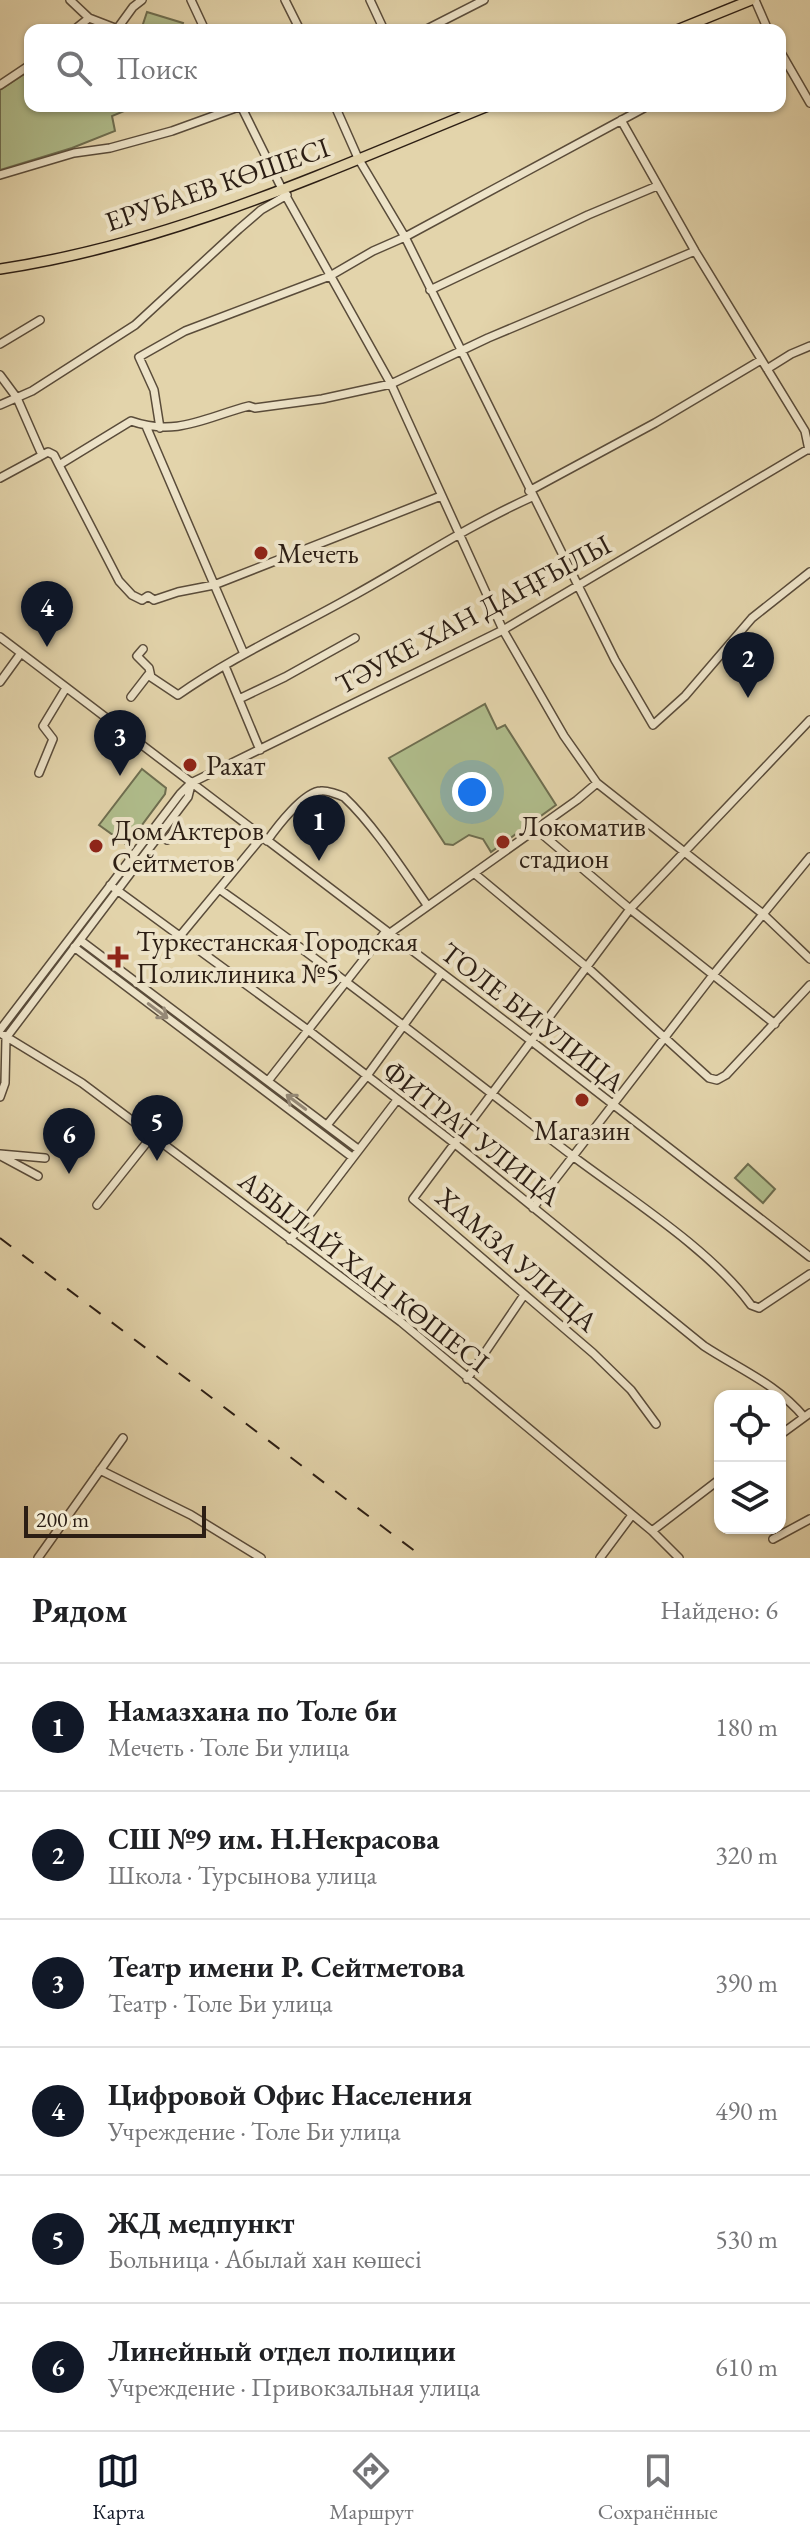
<!DOCTYPE html>
<html lang="ru">
<meta charset="utf-8">
<style>
body{margin:0;font-family:"EB Garamond",serif;background:#f6f6f6;color:#202124}
.controls{position:absolute;right:24px;bottom:24px;display:grid;overflow:hidden;border-radius:16px;box-shadow:0 2px 6px #0004}
.controls button{width:72px;height:72px;display:grid;place-items:center;padding:0;border:0;border-bottom:2px solid #e0e0e0;background:#fff;color:#202124;font:40px sans-serif}
.scale{position:absolute;left:24px;bottom:20px;width:182px;box-sizing:border-box;padding-left:8px;border:4px solid #2c1e14;border-top:0;font-size:22px;line-height:28px;white-space:nowrap;color:#2c1e14;-webkit-text-stroke:6px #ede3c8;paint-order:stroke}
.you{position:absolute;left:472px;top:792px;width:28px;height:28px;margin:-20px;border:6px solid #fff;border-radius:50%;background:#1a73e8;box-shadow:0 0 0 12px #1a73e833}
.badge{display:grid;place-items:center;width:52px;height:52px;border-radius:50%;background:#111827;color:#fff;font-size:26px;font-weight:700}
.pin{position:absolute;translate:-50% -66px;filter:drop-shadow(0 2px 4px #0008)}
.pin::after{content:'';position:absolute;top:42px;width:28px;height:24px;background:inherit;clip-path:polygon(0 0,100% 0,50% 100%)}
.list{margin:0;padding:0;list-style:none}
h2{display:flex;justify-content:space-between;align-items:center;height:104px;margin:0;padding:0 32px;font-size:34px}
h2 small{font-size:26px;font-weight:400;color:#757577}
.list li{display:grid;grid-template-columns:52px 1fr auto;gap:24px;align-items:center;box-sizing:border-box;height:128px;padding:0 32px;border-top:2px solid #e0e0e0}
.list b{display:block;font-size:30px;white-space:nowrap}
.list p{margin:0;font-size:26px;white-space:nowrap;color:#757577}
.list em{font-size:26px;font-style:normal;color:#757577}
.icon{flex:none;width:44px;height:44px;fill:none;stroke:currentColor;stroke-width:2;stroke-linecap:round;stroke-linejoin:round}
.map{position:relative;flex:none;width:810px;height:1558px;overflow:hidden}
.search{position:absolute;background:#fff;box-shadow:0 2px 6px #0004;left:24px;right:24px;top:24px;height:88px;display:flex;align-items:center;gap:20px;box-sizing:border-box;padding:0 28px;border-radius:16px;color:#757577;font-size:30px}
.sheet{height:872px;background:#fff}
nav{display:flex;justify-content:space-around;align-items:center;box-sizing:border-box;height:112px;border-top:2px solid #e0e0e0;background:#fff;font-size:22px;color:#757577}
nav a{display:grid;justify-items:center;gap:4px}
nav .on{color:#111827}
.map>svg:first-child{display:block}
</style>
<div class="map">
<svg width="810" height="1558" viewBox="0 0 810 1558">
<rect width="100%" height="100%" fill="#e3d4ab"/>
<filter id="stains"><feTurbulence type="fractalNoise" baseFrequency=".0025" numOctaves="4"/><feColorMatrix values="0 0 0 0 .2 0 0 0 0 .09 0 0 0 0 .02 0 0 0 .5 -.17"/></filter>
<radialGradient id="worn" r=".72"><stop offset=".6" stop-color="#630" stop-opacity="0"/><stop offset="1" stop-color="#630" stop-opacity=".3"/></radialGradient>
<path fill="#b0bd8c" stroke="#6e6e50" stroke-width="2" d="M147,12L183,23L181,30H141Z
M29,71L30,106H136L112,116L115,131L72,148L0,170V90Z
M485,704L497,729L505,725L556,805L491,852L483,839L469,835L453,845L445,844L389,758Z
M142,769L166,788L165,794L127,845L99,825Z
M748,1164L775,1189L763,1203L735,1178Z"/>
<g fill="none" stroke-linecap="round" stroke-linejoin="round">
<g stroke="#5a4c3a" stroke-width="10">
<path id="minor" d="M70,0L89,18L120,30
M191,0L205,30
M285,0L300,30
M370,0L384,30
M755,0L768,30
M117,29L133,7L142,0
M74,30L89,18
M425,30L484,0
M780,51L810,103
M0,85L30,65
M241,106L282,189L391,384L503,630L564,736L597,783L763,914L810,959
M335,106L358,158L405,237L615,660L653,725L685,696L752,618L810,572
M621,120L695,251L805,431L809,450
M0,175L74,153L110,148L172,131L241,106
M430,290L588,215L657,186
M0,344L40,320
M767,369L791,354L810,346
M0,375L17,398L42,455
M0,405L32,391L135,325L239,229L261,210L287,195
M146,426L244,654
M160,428L154,390L139,357L185,331L330,276L373,251L405,237L644,108
M59,465L119,581L132,595L142,600L148,596L154,600L178,592L214,585L441,496
M0,478L48,452L54,455L59,465L131,421C177,437 206,417 249,406L255,408L322,399L391,384L488,338L695,251
M529,491L655,423L761,360
M0,637L530,1040L810,1257
M143,649L137,656L149,668L151,677
M225,666L260,750
M0,682L21,653
M131,697L148,675L178,695C232,657 292,630 349,598C411,564 467,526 532,497
M239,699L285,677L355,638
M39,773L53,739L43,726L66,688
M536,829L630,909L775,1024
M167,840L179,826
M267,841C276,828 304,791 321,791C326,790 340,795 344,797C374,825 404,872 427,905
M475,874L588,968L709,1078L717,1080L726,1075L810,985
M110,885L308,1030L454,1143L704,1346C739,1369 777,1384 804,1417
M219,889C340,974 456,1067 574,1157C630,1199 711,1250 751,1305L759,1308L810,1274
M390,933L577,800L597,783
M180,936L262,837
M80,940L358,1149
M74,947L352,1157
M0,1030L180,794L191,783L503,630L810,448
M0,1033L82,1083L401,1322L652,1531L679,1558
M6,1038L188,797L191,785
M268,1081L386,931
M0,1097L5,1083L6,1038
M327,1125L366,1077L441,974
M0,1154L45,1158
M1,1156L38,1176
M97,1205L152,1136
M533,1208L713,975L810,857
M290,1240L397,1100
M467,1379L524,1295
M656,1424L631,1390L593,1353L413,1199L630,909L810,720
M780,1435L810,1413
M100,1470L191,1515L261,1558
M652,1531L720,1479
M773,1539L810,1519
M38,1558L123,1438
M600,1558L632,1515"/>
</g>
<g stroke="#2c1e14" stroke-width="12">
<path id="major" d="M677,30L751,0
M0,269C170,244 330,170 488,106"/>
</g>
<use href="#minor" stroke="#ede3c8" stroke-width="7"/>
<use href="#major" stroke="#e3d4ab" stroke-width="9"/>
<path stroke="#2c1e14" stroke-width="2" stroke-dasharray="14 14" stroke-linecap="butt" d="M0,1238L424,1558"/>
</g>
<defs><path id="oneway-shaft" d="M-6 0H5M1.5-3L5.5 0L1.5 3" fill="none" stroke-width="1.6" stroke-linecap="round" stroke-linejoin="round" transform="scale(2)"/></defs>
<g stroke="#968a77">
<use href="#oneway-shaft" transform="translate(158 1011) rotate(37)"/>
<use href="#oneway-shaft" transform="translate(296 1102) rotate(-143)"/>
</g>
<g fill="#8f2418" stroke="#ede3c8" stroke-width="3">
<circle cx="261" cy="553" r="8"/>
<circle cx="190" cy="765" r="8"/>
<circle cx="503" cy="842" r="8"/>
<circle cx="96" cy="846" r="8"/>
<path d="M114 945h8v8h8v8h-8v8h-8v-8h-8v-8h8z"/>
<circle cx="582" cy="1100" r="8"/>
</g>
<g text-anchor="middle" dominant-baseline="central" stroke-width="8" stroke-linejoin="round" paint-order="stroke">
<g font-size="28" fill="#2c1e14" stroke="#ede3c8">
<text transform="translate(217 184) rotate(-19)">ЕРУБАЕВ КӨШЕСІ</text>
<text transform="translate(473 614) rotate(-28)">ТӘУКЕ ХАН ДАҢҒЫЛЫ</text>
<text transform="translate(533 1017) rotate(38)">ТОЛЕ БИ УЛИЦА</text>
<text transform="translate(472 1133) rotate(38)">ФИТРАТ УЛИЦА</text>
<text transform="translate(517 1259) rotate(41)">ХАМЗА УЛИЦА</text>
<text transform="translate(364 1271) rotate(38)">АБЫЛАЙ ХАН КӨШЕСІ</text>
</g>
<g font-size="28" fill="#2c1e14" stroke="#ede3c8" text-anchor="start">
<text x="277" y="553">Мечеть</text>
<text x="206" y="765">Рахат</text>
<text x="519" y="826">Локоматив<tspan x="519" dy="32">стадион</tspan></text>
<text x="112" y="830">Дом Актеров<tspan x="112" dy="32">Сейтметов</tspan></text>
<text x="136" y="941">Туркестанская Городская<tspan x="136" dy="32">Поликлиника №5</tspan></text>
<text x="582" y="1130" text-anchor="middle">Магазин</text>
</g>
</g>
<rect width="100%" height="100%" filter="url(#stains)"/>
<rect width="100%" height="100%" fill="url(#worn)"/>
</svg>
<div class="controls">
<button><svg class="icon" aria-label="locate" viewBox="0 0 24 24"><circle cx="12" cy="12" r="6"/><path d="M12 2v4M12 18v4M2 12h4M18 12h4"/></svg></button>
<button><svg class="icon" aria-label="layers" viewBox="0 0 24 24"><path d="M12 4l9 5-9 5-9-5zM3 14l9 5 9-5"/></svg></button>
</div>
<div class="scale">200 m</div>
<div class="you"></div>
<div class="pin badge" style="left:319px;top:861px">1</div>
<div class="pin badge" style="left:748px;top:698px">2</div>
<div class="pin badge" style="left:120px;top:776px">3</div>
<div class="pin badge" style="left:47px;top:647px">4</div>
<div class="pin badge" style="left:157px;top:1161px">5</div>
<div class="pin badge" style="left:69px;top:1174px">6</div>
<div class="search"><svg class="icon" aria-label="search" viewBox="0 0 24 24"><circle cx="10" cy="10" r="6"/><path d="M15 15l6 6"/></svg>Поиск</div>
</div>
<section class="sheet">
<h2>Рядом<small>Найдено: 6</small></h2>
<ul class="list">
<li><span class="badge">1</span><div><b>Намазхана по Толе би</b><p>Мечеть · Толе Би улица</p></div><em>180 m</em></li>
<li><span class="badge">2</span><div><b>СШ №9 им. Н.Некрасова</b><p>Школа · Турсынова улица</p></div><em>320 m</em></li>
<li><span class="badge">3</span><div><b>Театр имени Р. Сейтметова</b><p>Театр · Толе Би улица</p></div><em>390 m</em></li>
<li><span class="badge">4</span><div><b>Цифровой Офис Населения</b><p>Учреждение · Толе Би улица</p></div><em>490 m</em></li>
<li><span class="badge">5</span><div><b>ЖД медпункт</b><p>Больница · Абылай хан көшесі</p></div><em>530 m</em></li>
<li><span class="badge">6</span><div><b>Линейный отдел полиции</b><p>Учреждение · Привокзальная улица</p></div><em>610 m</em></li>
</ul>
</section>
<nav>
<a class="on"><svg class="icon" aria-label="map" viewBox="0 0 24 24"><path d="M3 6l6-2 6 2 6-2v14l-6 2-6-2-6 2zM9 4v14M15 6v14"/></svg>Карта</a>
<a><svg class="icon" aria-label="directions" viewBox="0 0 24 24"><path d="M12 3l9 9-9 9-9-9zM9 14v-3h6M13 9l2 2-2 2"/></svg>Маршрут</a>
<a><svg class="icon" aria-label="saved" viewBox="0 0 24 24"><path d="M7 4h10v16l-5-4-5 4z"/></svg>Сохранённые</a>
</nav>
